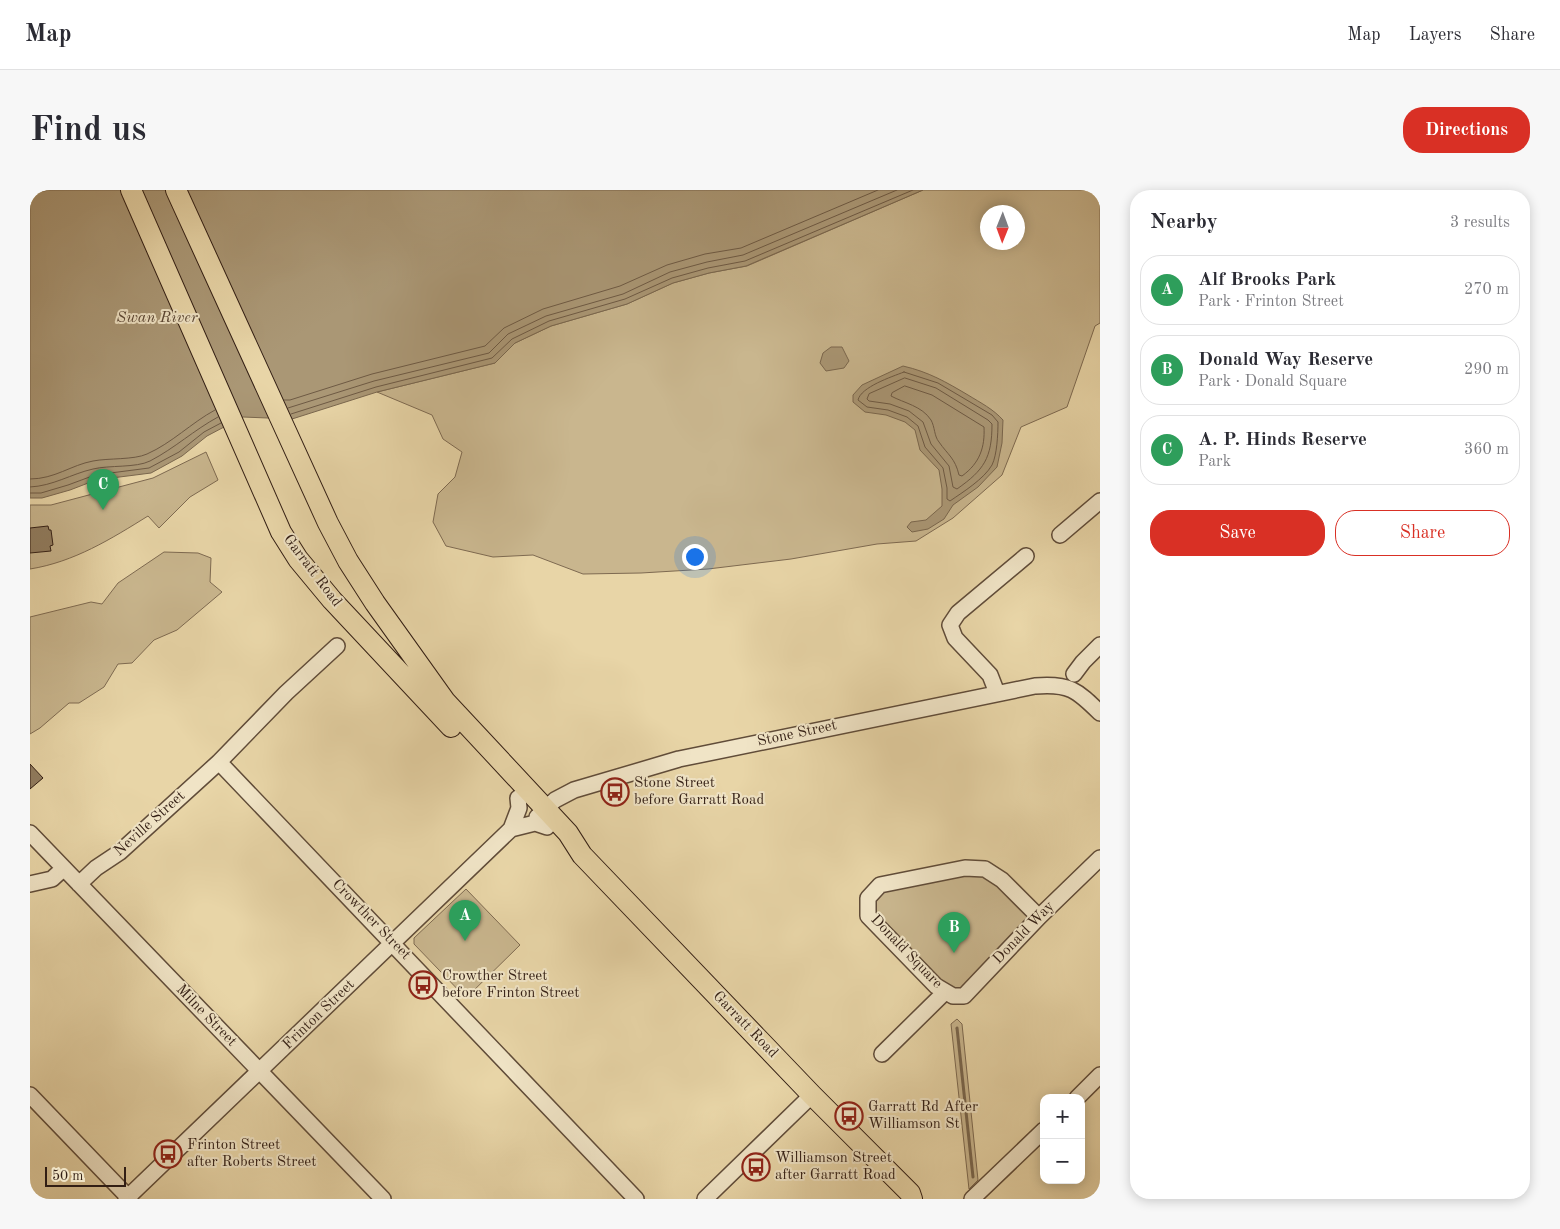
<!DOCTYPE html>
<meta charset="utf-8">
<style>
body{margin:0;font-family:"Old Standard TT",serif;background:#f7f7f7;color:#2b2b33}
.controls{position:absolute;right:15px;bottom:15px;display:grid;overflow:hidden;border-radius:10px;box-shadow:0 2px 12px #0003}
.controls button{width:45px;height:45px;display:grid;place-items:center;padding:0;border:0;border-bottom:1px solid #e1e1e2;background:#fff;color:#2b2b33;font:25px sans-serif}
.compass{position:absolute;left:950px;top:15px;width:45px;height:45px;border-radius:50%;background:#fff;box-shadow:0 2px 12px #0003;rotate:181deg}
.scale{position:absolute;left:15px;bottom:12px;width:81px;box-sizing:border-box;padding-left:5px;border:2px solid #321e14;border-top:0;font-size:14px;line-height:18px;white-space:nowrap;color:#321e14;-webkit-text-stroke:4px #f0e4c6;paint-order:stroke}
.you{position:absolute;left:664px;top:366px;width:18px;height:18px;margin:-12px;border:4px solid #fff;border-radius:50%;background:#1a73e8;box-shadow:0 0 0 8px #1a73e833}
.badge{display:grid;place-items:center;width:32px;height:32px;border-radius:50%;background:#d93025;color:#fff;font-size:16px;font-weight:700}
.pin{position:absolute;translate:-50% -41px;filter:drop-shadow(0 1px 2px #0008)}
.pin::after{content:'';position:absolute;top:26px;width:18px;height:15px;background:inherit;clip-path:polygon(0 0,100% 0,50% 100%)}
.list{margin:0;padding:0;list-style:none}
h2{display:flex;justify-content:space-between;align-items:center;height:65px;margin:0;padding:0 20px;font-size:21px}
h2 small{font-size:16px;font-weight:400;color:#7c7c81}
.list li{display:grid;grid-template-columns:32px 1fr auto;gap:15px;align-items:center;box-sizing:border-box;height:70px;margin:0 10px 10px;padding:0 10px;border:1px solid #e1e1e2;border-radius:20px}
.list b{display:block;font-size:19px;white-space:nowrap}
.list p{margin:0;font-size:16px;white-space:nowrap;color:#7c7c81}
.list em{font-size:16px;font-style:normal;color:#7c7c81}
.actions{display:flex;gap:10px;padding:15px 20px}
.actions a{flex:1;padding:11px 0;border:1px solid #d93025;border-radius:20px;text-align:center;font-size:18px;color:#d93025}
.actions .main{background:#d93025;color:#fff}
.map{position:relative;flex:none;width:1070px;height:1009px;overflow:hidden;border-radius:20px}
header{display:flex;align-items:center;gap:30px;box-sizing:border-box;height:70px;padding:0 25px;background:#fff;border-bottom:1px solid #e1e1e2}
header strong{font-size:24px}
nav{display:flex;gap:28px;margin-inline-start:auto;font-size:18px}
.intro{display:flex;align-items:center;justify-content:space-between;box-sizing:border-box;height:120px;padding:0 30px}
h1{margin:0;font-size:35px}
.button{padding:12px 22px;border-radius:20px;background:#d93025;color:#fff;font-size:18px;font-weight:700}
main{display:flex;gap:30px;padding:0 30px}
aside{flex:1;background:#fff;border-radius:20px;box-shadow:0 2px 12px #0003}
.map>svg:first-child{display:block}
</style>
<header>
<strong>Map</strong>
<nav><a>Map</a><a>Layers</a><a>Share</a></nav>
</header>
<div class="intro"><h1>Find us</h1><a class="button">Directions</a></div>
<main>
<div class="map">
<svg width="1070" height="1009" viewBox="0 0 1070 1009">
<rect width="100%" height="100%" fill="#e8d5a7"/>
<filter id="stains"><feTurbulence type="fractalNoise" baseFrequency=".004" numOctaves="4"/><feColorMatrix values="0 0 0 0 .2 0 0 0 0 .09 0 0 0 0 .02 0 0 0 .5 -.17"/></filter>
<radialGradient id="worn" r=".72"><stop offset=".6" stop-color="#630" stop-opacity="0"/><stop offset="1" stop-color="#630" stop-opacity=".3"/></radialGradient>
<path fill="#c9b68e" stroke="#7e6a51" fill-rule="evenodd" d="M893,0H1070V133L1065,136L1037,217L991,237L972,285L923,328L886,351L847,354L761,369L678,379L611,383L553,384L503,365L463,367L416,356L403,332L408,304L425,287L432,262L413,249L402,225L347,202L465,173L485,153L521,136L597,114L643,93L679,83L717,76ZM958,22H988V52H958Z
M176,262L188,290L160,307L129,338L118,326C81,349 44,372 0,379V315H21L123,288Z
M134,362L168,363L181,368L180,392L192,402L147,440L124,450L102,473L88,474L74,497L49,513H39L10,538L0,544V427L61,412L72,414L88,393Z
M935,678L972,690L1011,723L923,806L838,726L850,695Z
M436,699L490,755L436,808L384,754V748Z
M927,829L932,834L948,990L939,999L921,834Z"/>
<path fill="#aa9775" stroke="#7a674e" d="M19,0H893L716,76L679,83L643,93L597,114L521,136L485,153L465,173L347,202L262,229L213,227L177,246L152,266L121,283L66,290L40,300L12,308H0V4Z
M801,157H812L819,171L814,178L796,181L790,173L793,163Z
M873,176C899,182 916,192 938,205C951,213 963,219 973,230L972,253L967,277L948,297L923,315L914,329L898,339L882,342L877,337L881,332L896,330L912,316V299L909,280L890,260L885,240L875,232L856,225L835,222L823,212V205L832,195Z"/>
<g fill="none" stroke-linecap="round" stroke-linejoin="round">
<path stroke="#6e5a44" stroke-width="1" d="M874,182L908,193L962,225L968,232C968,244 967,265 962,275C954,289 933,302 920,311L917,309V298L913,278L895,257L888,236L877,227L858,220L837,217L828,210C831,197 861,187 874,182Z
M875,188L906,198L958,230L962,234C962,268 954,280 927,299L923,297L919,276L901,254L893,232L879,221L860,214L839,211L837,209L839,204Z
M875,196L902,205L954,237C955,257 950,273 932,286L929,285C925,268 918,265 909,252C904,246 905,237 901,230C892,216 874,213 861,206L862,203Z
M254,210H260L342,184L455,156L474,138L513,119L590,96L637,75L675,64L711,58L848,0
M258,218L344,191L459,163L478,144L516,126L593,104L640,82L677,72L713,65L867,0
M261,224L346,197L462,168L482,149L519,131L595,109L642,88L678,78L715,71L883,0
M0,289C25,289 41,275 63,271C78,268 104,270 117,264C142,253 161,233 185,220
M0,297C23,296 41,284 63,279C79,275 106,278 120,271C145,258 164,240 188,227
M0,303H11L38,295L65,285L119,278L149,262L174,242L191,233"/>
<path stroke="#7a674e" stroke-width="3" d="M927,838L943,987"/>
</g>
<path fill="#917d60" stroke="#321e14" d="M18,336L19,340H21L23,355L20,356L21,361L0,363V338Z
M0,574L13,588L0,599Z"/>
<g fill="none" stroke-linecap="round" stroke-linejoin="round">
<g stroke="#604c39" stroke-width="18">
<path id="minor" d="M1030,345L1070,311
M307,456L256,503L189,572L606,1009
M1044,484L1053,472L1070,455
M967,503L960,485L925,448L920,435L928,423L996,366
M507,627L525,610L544,600L649,569L1005,496C1039,493 1047,500 1070,523
M481,639L505,633L517,637
M0,643L353,1009
M0,694L22,689L34,678
M49,694L66,678L90,662L189,572
M1009,727L972,690L955,679L935,678L850,695L838,708V726L906,796L923,806H934L1009,727L1070,668
M852,864L915,802
M0,905L100,1009
M1047,908L1070,885
M96,1009L481,639L489,618L488,608
M675,1009L782,905
M942,1009L1014,940"/>
</g>
<g stroke="#321e14" stroke-width="22">
<path id="major" d="M101,0L251,342L268,369L302,410L421,537
M146,0L298,333L318,371L345,413L415,511L538,643L552,665L782,905L880,1003L882,1009"/>
</g>
<use href="#minor" stroke="#f0e4c6" stroke-width="15"/>
<use href="#major" stroke="#e8d5a7" stroke-width="20"/>
</g>
<defs>
<g id="bus-ring" transform="scale(1.4375)"><circle r="9.5" fill="#f0e4c6" stroke="#8f2418" stroke-width="1.5"/><path d="M-5-6H5V4H4V6H2V4H-2V6H-4V4H-5ZM-3.5-4V0h7V-4ZM-3.5 1.2v1.5H-2V1.2ZM2 1.2v1.5H3.5V1.2Z" fill="#8f2418"/></g>
</defs>
<g fill-rule="evenodd">
<use href="#bus-ring" x="585" y="602"/>
<use href="#bus-ring" x="393" y="795"/>
<use href="#bus-ring" x="819" y="926"/>
<use href="#bus-ring" x="138" y="964"/>
<use href="#bus-ring" x="726" y="977"/>
</g>
<g text-anchor="middle" dominant-baseline="central" stroke-width="4" stroke-linejoin="round" paint-order="stroke">
<g font-size="15" fill="#321e14" stroke="#f0e4c6">
<text transform="translate(282 381) rotate(53)">Garratt Road</text>
<text transform="translate(767 544) rotate(-12)">Stone Street</text>
<text transform="translate(120 634) rotate(-42)">Neville Street</text>
<text transform="translate(341 730) rotate(46)">Crowther Street</text>
<text transform="translate(994 743) rotate(-46)">Donald Way</text>
<text transform="translate(876 762) rotate(46)">Donald Square</text>
<text transform="translate(289 825) rotate(-44)">Frinton Street</text>
<text transform="translate(176 826) rotate(46)">Milne Street</text>
<text transform="translate(715 835) rotate(46)">Garratt Road</text>
</g>
<g font-size="15" fill="#321e14" stroke="#f0e4c6" text-anchor="start">
<text x="604" y="593">Stone Street<tspan x="604" dy="17">before Garratt Road</tspan></text>
<text x="412" y="786">Crowther Street<tspan x="412" dy="17">before Frinton Street</tspan></text>
<text x="838" y="917">Garratt Rd After<tspan x="838" dy="17">Williamson St</tspan></text>
<text x="157" y="955">Frinton Street<tspan x="157" dy="17">after Roberts Street</tspan></text>
<text x="745" y="968">Williamson Street<tspan x="745" dy="17">after Garratt Road</tspan></text>
</g>
<g font-size="16" font-style="italic" fill="#5c4836" stroke="#f0e4c6">
<text x="127" y="128">Swan River</text>
</g>
</g>
<rect width="100%" height="100%" filter="url(#stains)"/>
<rect width="100%" height="100%" fill="url(#worn)"/>
</svg>
<div class="controls">
<button>+</button>
<button>−</button>
</div>
<svg class="compass" viewBox="-18 -18 36 36"><path d="M0-13l5 13h-10z" fill="#e53935"/><path d="M0 13l5-13h-10z" fill="#7c7c81"/></svg>
<div class="scale">50 m</div>
<div class="you"></div>
<div class="pin badge" style="left:435px;top:751px;background:#2e9e5b">A</div>
<div class="pin badge" style="left:924px;top:763px;background:#2e9e5b">B</div>
<div class="pin badge" style="left:73px;top:320px;background:#2e9e5b">C</div>
</div>
<aside>
<h2>Nearby<small>3 results</small></h2>
<ul class="list">
<li><span class="badge" style="background:#2e9e5b">A</span><div><b>Alf Brooks Park</b><p>Park · Frinton Street</p></div><em>270 m</em></li>
<li><span class="badge" style="background:#2e9e5b">B</span><div><b>Donald Way Reserve</b><p>Park · Donald Square</p></div><em>290 m</em></li>
<li><span class="badge" style="background:#2e9e5b">C</span><div><b>A. P. Hinds Reserve</b><p>Park</p></div><em>360 m</em></li>
</ul>
<div class="actions"><a class="main">Save</a><a>Share</a></div>
</aside>
</main>
